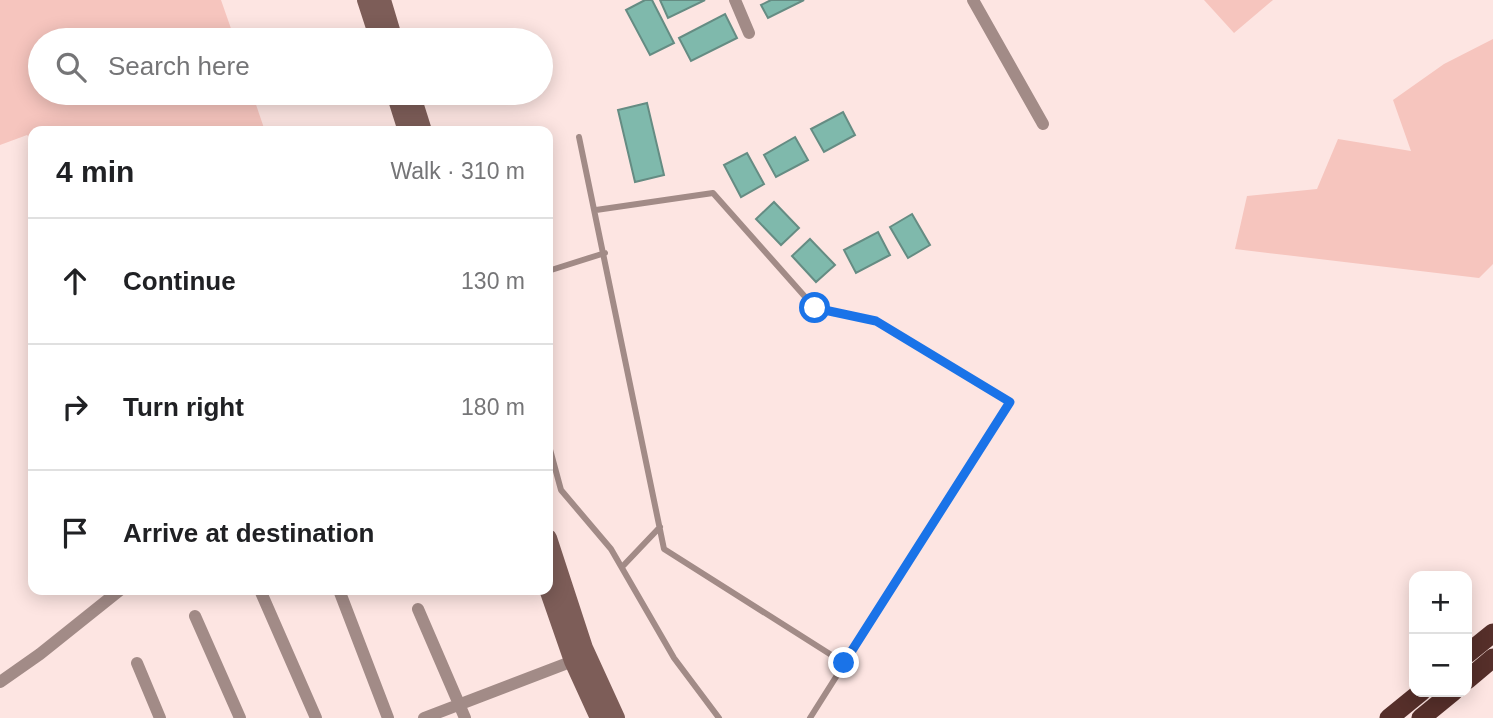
<!DOCTYPE html>
<meta charset="utf-8">
<style>
body{margin:0;font-family:Helvetica,sans-serif;background:#f2f2f2;color:#202124}
.controls{position:absolute;right:21px;bottom:21px;display:grid;overflow:hidden;border-radius:14px;box-shadow:0 4px 18px #0003}
.controls button{width:63px;height:63px;display:grid;place-items:center;padding:0;border:0;border-bottom:2px solid #e0e0e0;background:#fff;color:#202124;font:35px sans-serif}
.stop{position:absolute;width:21px;height:21px;margin:-16px;border:5px solid #1a73e8;border-radius:50%;background:#fff}
.stop.end{background:#1a73e8;border-color:#fff;box-shadow:0 2px 7px #0008}
.list{margin:0;padding:0;list-style:none}
h2{display:flex;justify-content:space-between;align-items:center;height:91px;margin:0;padding:0 28px;font-size:30px}
h2 small{font-size:23px;font-weight:400;color:#757577}
.list li{display:grid;grid-template-columns:46px 1fr auto;gap:21px;align-items:center;box-sizing:border-box;height:126px;padding:0 28px;border-top:2px solid #e0e0e0}
.list b{display:block;font-size:26px;white-space:nowrap}
.list em{font-size:23px;font-style:normal;color:#757577}
.icon{flex:none;width:38px;height:38px;fill:none;stroke:currentColor;stroke-width:2;stroke-linecap:round;stroke-linejoin:round}
.map{position:relative;flex:none;width:1493px;height:718px;overflow:hidden}
.search{position:absolute;background:#fff;box-shadow:0 4px 18px #0003;left:28px;top:28px;width:525px;height:77px;display:flex;align-items:center;gap:18px;box-sizing:border-box;padding:0 24px;border-radius:38px;color:#757577;font-size:26px}
.panel{position:absolute;background:#fff;box-shadow:0 4px 18px #0003;left:28px;top:126px;width:525px;height:469px;border-radius:14px}
.map>svg:first-child{display:block}
</style>
<div class="map">
<svg width="1493" height="718" viewBox="0 0 1493 718">
<rect width="100%" height="100%" fill="#fde5e2"/>
<path fill="#f6c5be" d="M0,0H221L235,40H40V93H252L265,131H33V141L27,135L0,145Z
M1204,0H1273L1234,33Z
M1493,39V264L1479,278L1235,249L1247,196L1317,189L1338,139L1411,151L1393,100L1444,64Z"/>
<path fill="#7fb9ac" stroke="#658c83" stroke-width="2" d="M645,0H652L674,43L650,55L626,10Z
M660,0H705L668,18Z
M771,0H804L768,18L761,5Z
M725,14L737,38L691,61L679,38Z
M647,103L664,175L635,182L618,110Z
M843,112L855,135L824,152L811,129Z
M795,137L808,160L776,177L764,155Z
M747,153L764,184L741,197L724,165Z
M774,202L799,228L781,245L756,219Z
M912,214L930,245L908,258L890,227Z
M878,232L890,255L856,273L844,250Z
M810,239L835,265L816,282L792,256Z"/>
<g fill="none" stroke-linecap="round" stroke-linejoin="round">
<path stroke="#a28b87" stroke-width="6" d="M579,137L664,549L844,663
M596,210L713,193L815,308L876,321L1010,402L810,718
M548,271L605,253
M548,442L561,490L611,549L674,658L719,718
M622,567L660,527"/>
<path stroke="#a28b87" stroke-width="12" d="M735,0L749,33
M973,0L1043,124
M260,590L316,718
M339,590L388,718
M418,609L465,718
M195,616L240,718
M137,663L160,718
M0,682L40,654L120,590
M424,718L573,661"/>
<path stroke="#7d5d58" stroke-width="18" d="M366,0L379,40
M382,0L394,40
M395,93L407,131
M411,93L423,131
M548,538L584,648L616,718
M548,589L573,661L599,718"/>
<path stroke="#562f2a" stroke-width="19" d="M1467,654L1493,633
M1467,680L1493,658
M1389,718L1421,692
M1421,718L1453,692"/>
</g>
<g fill="none" stroke-linecap="round" stroke-linejoin="round">
<path stroke="#1a73e8" stroke-width="9" d="M815,308L876,321L1010,402L844,663"/>
</g>
</svg>
<div class="controls">
<button>+</button>
<button>−</button>
</div>
<div class="stop" style="left:815px;top:308px"></div>
<div class="stop end" style="left:844px;top:663px"></div>
<div class="search"><svg class="icon" aria-label="search" viewBox="0 0 24 24"><circle cx="10" cy="10" r="6"/><path d="M15 15l6 6"/></svg>Search here</div>
<section class="panel">
<h2>4 min<small>Walk · 310 m</small></h2>
<ul class="list">
<li><svg class="icon" aria-label="ahead" viewBox="0 0 24 24"><path d="M12 20V5M6 11l6-6 6 6"/></svg><div><b>Continue</b></div><em>130 m</em></li>
<li><svg class="icon" aria-label="right" viewBox="0 0 24 24"><path d="M7 20v-9h11M14 6l5 5-5 5"/></svg><div><b>Turn right</b></div><em>180 m</em></li>
<li><svg class="icon" aria-label="arrive" viewBox="0 0 24 24"><path d="M6 21V4h12l-3 4 3 4H6"/></svg><div><b>Arrive at destination</b></div></li>
</ul>
</section>
</div>
